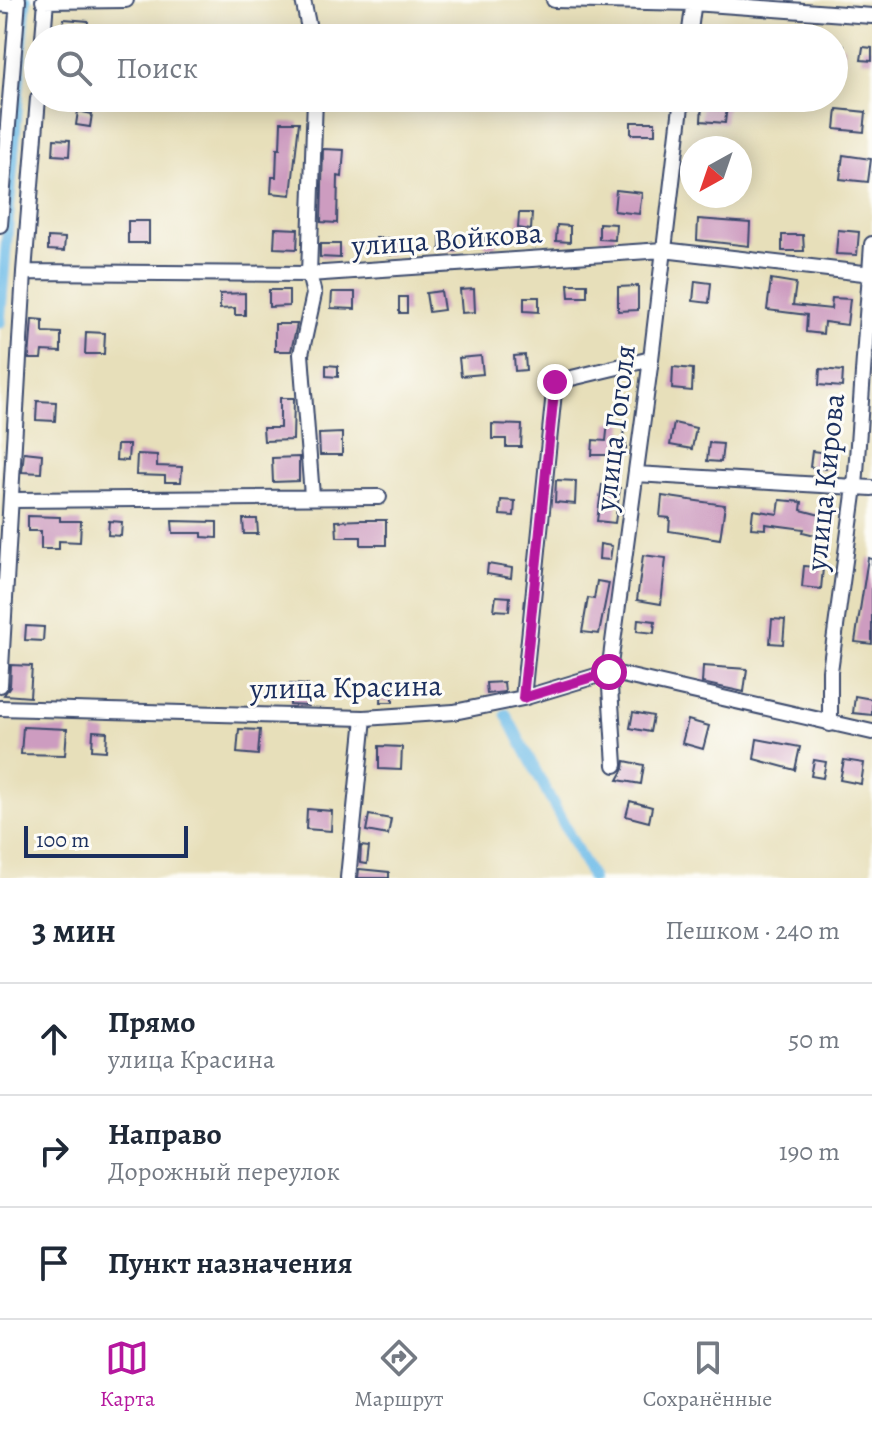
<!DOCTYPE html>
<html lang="ru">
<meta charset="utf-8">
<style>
body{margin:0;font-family:Alegreya,serif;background:#f6f6f7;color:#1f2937}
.compass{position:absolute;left:680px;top:136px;width:72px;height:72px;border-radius:50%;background:#fff;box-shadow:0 4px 20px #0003;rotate:220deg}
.scale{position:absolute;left:24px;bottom:20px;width:164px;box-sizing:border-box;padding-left:8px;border:4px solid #1b2f5e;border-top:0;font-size:22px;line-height:28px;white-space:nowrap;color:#1b2f5e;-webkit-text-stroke:6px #fdfcf7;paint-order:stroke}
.stop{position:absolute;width:24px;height:24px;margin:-18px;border:6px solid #b5179e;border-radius:50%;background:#fff}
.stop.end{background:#b5179e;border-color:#fff;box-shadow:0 2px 8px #0008}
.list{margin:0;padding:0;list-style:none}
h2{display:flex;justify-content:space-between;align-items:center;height:104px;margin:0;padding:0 32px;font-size:34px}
h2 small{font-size:26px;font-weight:400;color:#747a83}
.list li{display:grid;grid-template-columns:52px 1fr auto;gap:24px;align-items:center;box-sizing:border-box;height:112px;padding:0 32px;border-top:2px solid #e0e1e3}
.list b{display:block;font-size:30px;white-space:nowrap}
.list p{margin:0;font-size:26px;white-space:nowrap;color:#747a83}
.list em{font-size:26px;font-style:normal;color:#747a83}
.icon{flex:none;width:44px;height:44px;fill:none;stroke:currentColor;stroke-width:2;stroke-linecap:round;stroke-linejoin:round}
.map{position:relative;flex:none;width:872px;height:878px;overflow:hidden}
.search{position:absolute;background:#fff;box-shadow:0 4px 20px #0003;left:24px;right:24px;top:24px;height:88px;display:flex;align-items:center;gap:20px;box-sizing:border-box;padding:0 28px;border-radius:44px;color:#747a83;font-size:30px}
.sheet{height:440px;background:#fff}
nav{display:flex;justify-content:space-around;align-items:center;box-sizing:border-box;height:112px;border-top:2px solid #e0e1e3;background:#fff;font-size:22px;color:#747a83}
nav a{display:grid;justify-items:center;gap:4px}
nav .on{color:#b5179e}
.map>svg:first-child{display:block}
</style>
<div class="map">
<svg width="872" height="878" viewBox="0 0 872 878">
<rect width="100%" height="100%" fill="#fdfcf7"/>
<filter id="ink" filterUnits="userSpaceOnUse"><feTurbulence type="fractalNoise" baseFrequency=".0125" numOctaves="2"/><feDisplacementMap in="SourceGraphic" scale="16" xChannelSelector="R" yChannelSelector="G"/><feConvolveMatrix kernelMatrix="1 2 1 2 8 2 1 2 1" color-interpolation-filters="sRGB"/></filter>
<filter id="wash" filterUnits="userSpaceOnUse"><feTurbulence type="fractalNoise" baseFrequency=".006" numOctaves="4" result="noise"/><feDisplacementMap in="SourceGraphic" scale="32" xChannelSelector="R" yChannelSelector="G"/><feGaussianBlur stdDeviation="1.8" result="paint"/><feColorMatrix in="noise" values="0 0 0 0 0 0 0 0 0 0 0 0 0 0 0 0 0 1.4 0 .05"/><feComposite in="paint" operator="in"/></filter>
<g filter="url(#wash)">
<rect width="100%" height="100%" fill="#e7dfba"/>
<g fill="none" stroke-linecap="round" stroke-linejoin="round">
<path stroke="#6ebce8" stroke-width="11" d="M0,323L26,0
M506,714L592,878"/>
</g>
<g id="blocks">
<path fill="#cd9cc0" d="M64,19L88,21L86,38H62Z
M834,46H844L843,64L834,63Z
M863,47L872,48V61L861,60Z
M702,104L727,106L725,123L701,121Z
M837,109L866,112L864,132L835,129Z
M78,111L92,114L90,127L76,125Z
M281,122H299L291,195L271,193L272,177H276L277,149H280Z
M631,122H655V134H631Z
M54,139L70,140L69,156L53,155Z
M323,149L344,150L342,177L338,176L337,223L321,222Z
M843,155L871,159L868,182L840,179Z
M616,190L642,193L639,214L614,211Z
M519,213H532L531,230L518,228Z
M698,219L750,223L749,246L697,240Z
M128,221H149V243H128Z
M599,223L616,224L615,240L599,239Z
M557,225L570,226V242L556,241Z
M275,228L298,229L297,249L274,248Z
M838,230L859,232L857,255L836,254Z
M496,232V247H485L484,233Z
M440,235H457V251H440Z
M782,235H803L804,251H782Z
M48,237L65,238L64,251L48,250Z
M376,238H391V255L376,254Z
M320,244H340V258L320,257Z
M771,279L796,283L793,305L831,309L832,298L850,299L847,325L824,322L823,334L806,332L807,315L767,310Z
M695,281L711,283L709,303L693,301Z
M568,284H587V297H569Z
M638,286V310L618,311V287Z
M474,289L475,312L462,313L460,290Z
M269,290H289V306L269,307Z
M441,291L444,310L429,312L426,293Z
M332,292H355V309L331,308Z
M245,293V315H235V308L220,309V294Z
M399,297H407V313H399Z
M524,297H539V312L524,311Z
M32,319L43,320V332L61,333V352L42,351L41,359H29Z
M275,324H297L291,351H275Z
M86,332L105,333L104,354H85Z
M525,355L526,370L515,371L514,356Z
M481,356L483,374L461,376L459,358Z
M326,365L338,366V377L326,376Z
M673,367L693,369L692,391L672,389Z
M820,369L843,371L842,387L819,385Z
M280,398H294L293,440L264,441L263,428H280Z
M37,401L56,402L55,421L36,420Z
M608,422L624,423L623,442H626V450H610L609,455H592L593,440L606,441Z
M674,423L696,428L692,449L670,445Z
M492,424L522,425L521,447H506V439H492Z
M342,433V455H320L319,434Z
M709,443L723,444L721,462L707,461Z
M117,445H129L128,461L116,460Z
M812,451L828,453L826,469L810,467Z
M24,452L42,454L41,473L22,472Z
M137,454L157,455V466L182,467L181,482H165V476L136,475Z
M299,457V481L273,482L272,458Z
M556,480L576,481L575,504L555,502Z
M602,485L620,488L615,523L597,521Z
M662,496L725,505L720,539L669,531L670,518L660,517Z
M501,500L515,501L514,516L500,515Z
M780,500L802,502L801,510L820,515L815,535L803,532L804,529L765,524V529L751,528L753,510L778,514Z
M28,516L60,517V521H81L80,542L59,541V549H41V531H28Z
M243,519H257L258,534H244Z
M361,520H386V545H361V537H337L336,521Z
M109,521L122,522L121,536L108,535Z
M172,521L217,522V538L202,537V533H173Z
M600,544L612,546L610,560L599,559Z
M643,555L666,558L661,604L637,600Z
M868,558L872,559V644L855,642Z
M488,564L512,568L511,578L487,574Z
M804,566L823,568L821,589L802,587Z
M597,581L609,583L599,634L582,632L588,598L594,599Z
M496,596L510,597L509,611L494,610Z
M638,619L655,621L654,633L637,631Z
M772,619L785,620L783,644L770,643Z
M26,626L44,627L43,641L25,640Z
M11,665L32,666L30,697L4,695L10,686Z
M703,666L747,669L744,692L702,683Z
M504,682L505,692L487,694L486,683Z
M290,684L308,685V706L290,705Z
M382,685H393V702H381Z
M855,696L872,699V715L853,713Z
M633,712L653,716L650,732L630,728Z
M688,720L709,726L703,749L682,743Z
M23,727L67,729L65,755L21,754Z
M239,729L260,730L258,755L237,753Z
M93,731L107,732L106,751L92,750Z
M757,739L800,747L795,770L754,759Z
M379,746L402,747L401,770L379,769Z
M814,760L826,762L823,778L811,776Z
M844,760L864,763L861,784L840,780Z
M625,761L644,765L641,784L618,780L624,769Z
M630,801L652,807L649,822L626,816Z
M307,809L332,811L331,831L306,829Z
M369,815L391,819L388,835L366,831Z
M361,846L369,847L367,864L360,863Z
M359,869L389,872V878H358Z"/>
</g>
</g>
<g filter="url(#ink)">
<use href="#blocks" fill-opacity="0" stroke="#3a496c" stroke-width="2"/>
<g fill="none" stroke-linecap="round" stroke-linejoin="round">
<g stroke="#3a496c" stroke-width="18">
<path id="street" d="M303,0L311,38
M554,0L693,3L872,16
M43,1L126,0
M0,4L17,6
M43,38L46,0
M689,38L694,0
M0,225L18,0
M24,272L309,274L663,250L872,274
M636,474L872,488
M312,496L301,354L314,294L309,274L315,98
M12,500L379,497
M0,685L24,272L38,98
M523,698L555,382L651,359
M0,708L364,718L454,712L523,698L609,672L872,732
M830,724V671L855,487L872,244
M615,765L609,672L651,359L682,98
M348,878L364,718"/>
</g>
<use href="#street" stroke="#fff" stroke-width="14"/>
</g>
</g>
<g fill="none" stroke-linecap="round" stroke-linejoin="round" filter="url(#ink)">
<path stroke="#b5179e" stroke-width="10" d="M555,382L523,698L609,672"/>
</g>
<g text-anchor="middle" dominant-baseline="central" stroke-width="6" stroke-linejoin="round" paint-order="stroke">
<g font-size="30" fill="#1b2f5e" stroke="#fdfcf7">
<text transform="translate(447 239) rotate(-4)">улица Войкова</text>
<text transform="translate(615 428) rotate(-83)">улица Гоголя</text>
<text transform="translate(825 482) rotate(-84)">улица Кирова</text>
<text transform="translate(346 687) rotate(-1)">улица Красина</text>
</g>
</g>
</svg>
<svg class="compass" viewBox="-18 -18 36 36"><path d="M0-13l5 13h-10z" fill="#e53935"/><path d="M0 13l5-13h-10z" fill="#747a83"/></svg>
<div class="scale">100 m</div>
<div class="stop" style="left:609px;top:672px"></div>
<div class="stop end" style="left:555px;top:382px"></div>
<div class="search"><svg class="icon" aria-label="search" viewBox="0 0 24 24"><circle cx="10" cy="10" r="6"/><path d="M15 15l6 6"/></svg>Поиск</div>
</div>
<section class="sheet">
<h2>3 мин<small>Пешком · 240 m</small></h2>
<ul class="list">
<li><svg class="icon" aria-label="ahead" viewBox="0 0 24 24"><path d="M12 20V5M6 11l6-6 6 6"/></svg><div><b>Прямо</b><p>улица Красина</p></div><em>50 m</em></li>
<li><svg class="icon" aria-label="right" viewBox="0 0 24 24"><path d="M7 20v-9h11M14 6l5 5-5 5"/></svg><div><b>Направо</b><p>Дорожный переулок</p></div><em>190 m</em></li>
<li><svg class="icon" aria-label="arrive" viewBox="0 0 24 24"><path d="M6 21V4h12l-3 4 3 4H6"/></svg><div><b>Пункт назначения</b></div></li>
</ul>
</section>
<nav>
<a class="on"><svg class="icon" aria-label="map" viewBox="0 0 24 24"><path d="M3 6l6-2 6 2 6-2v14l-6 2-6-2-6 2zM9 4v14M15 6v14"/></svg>Карта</a>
<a><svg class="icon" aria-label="directions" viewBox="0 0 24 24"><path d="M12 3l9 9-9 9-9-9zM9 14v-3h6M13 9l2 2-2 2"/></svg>Маршрут</a>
<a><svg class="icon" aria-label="saved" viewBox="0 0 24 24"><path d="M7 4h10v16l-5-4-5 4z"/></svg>Сохранённые</a>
</nav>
